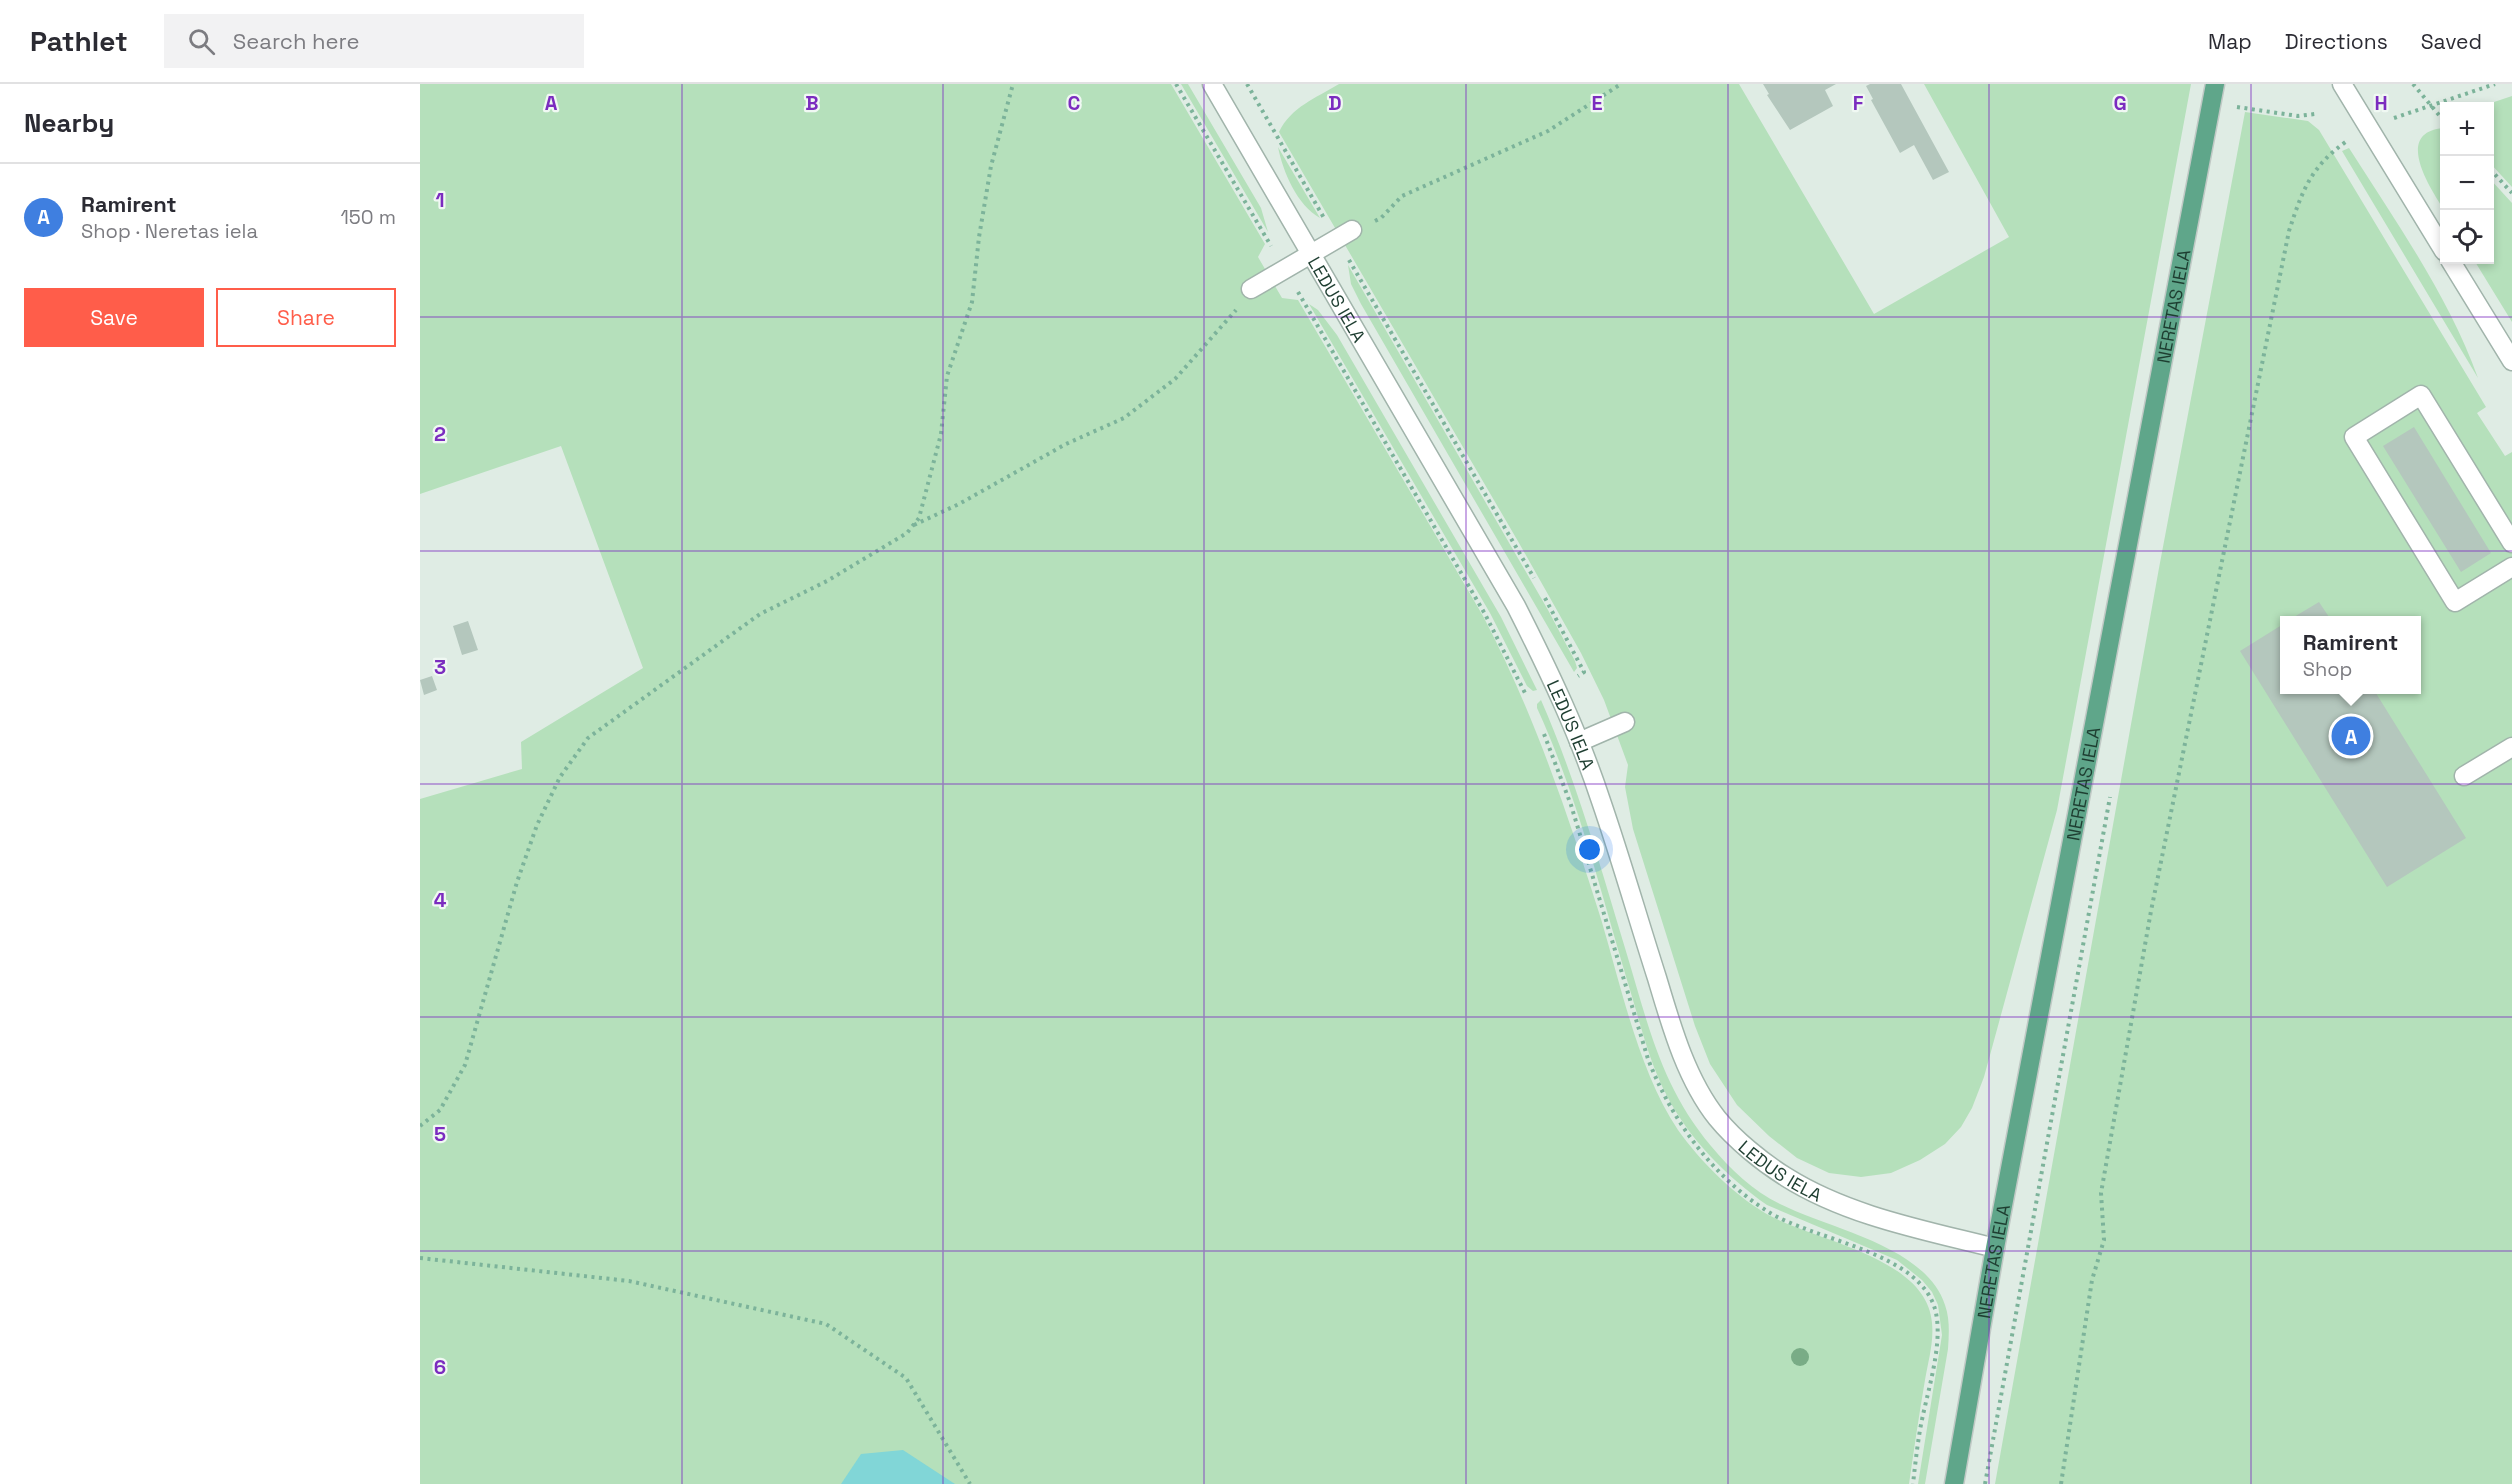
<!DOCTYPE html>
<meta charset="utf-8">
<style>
body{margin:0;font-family:"Space Grotesk",sans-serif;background:#f2f2f3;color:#2b2b33}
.controls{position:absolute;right:18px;top:18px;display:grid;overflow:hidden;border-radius:0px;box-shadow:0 3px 9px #0003}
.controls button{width:54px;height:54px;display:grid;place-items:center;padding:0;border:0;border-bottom:2px solid #e1e1e2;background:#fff;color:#2b2b33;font:30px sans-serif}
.you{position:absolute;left:1170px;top:766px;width:21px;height:21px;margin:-15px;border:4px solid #fff;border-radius:50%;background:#1a73e8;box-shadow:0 0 0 9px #1a73e833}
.badge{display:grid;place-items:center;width:39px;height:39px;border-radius:50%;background:#ff5d4a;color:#fff;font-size:20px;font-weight:700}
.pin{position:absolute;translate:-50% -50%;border:3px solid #fff;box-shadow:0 2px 6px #0006}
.popup{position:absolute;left:1860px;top:532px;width:141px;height:78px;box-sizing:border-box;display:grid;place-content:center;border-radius:0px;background:#fff;filter:drop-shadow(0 2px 4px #0005);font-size:20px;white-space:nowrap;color:#7c7c81}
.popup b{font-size:22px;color:#2b2b33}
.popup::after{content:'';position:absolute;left:50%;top:100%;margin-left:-12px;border:12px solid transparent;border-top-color:#fff}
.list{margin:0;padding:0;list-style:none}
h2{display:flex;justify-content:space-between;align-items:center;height:78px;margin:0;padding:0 24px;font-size:26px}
h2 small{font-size:20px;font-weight:400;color:#7c7c81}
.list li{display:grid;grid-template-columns:39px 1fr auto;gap:18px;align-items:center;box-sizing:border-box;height:108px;padding:0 24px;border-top:2px solid #e1e1e2}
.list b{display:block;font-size:22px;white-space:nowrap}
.list p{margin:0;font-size:20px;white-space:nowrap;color:#7c7c81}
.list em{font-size:20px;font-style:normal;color:#7c7c81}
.actions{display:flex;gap:12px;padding:18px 24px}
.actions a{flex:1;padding:14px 0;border:2px solid #ff5d4a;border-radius:0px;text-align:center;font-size:21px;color:#ff5d4a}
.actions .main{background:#ff5d4a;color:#fff}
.icon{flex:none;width:33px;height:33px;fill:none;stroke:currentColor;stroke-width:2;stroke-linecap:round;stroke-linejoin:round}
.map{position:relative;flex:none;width:2092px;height:1400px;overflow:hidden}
header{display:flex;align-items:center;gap:36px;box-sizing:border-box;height:84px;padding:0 30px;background:#fff;border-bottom:2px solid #e1e1e2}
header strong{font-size:28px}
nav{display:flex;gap:33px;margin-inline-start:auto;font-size:21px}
.search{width:420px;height:54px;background:#f2f2f3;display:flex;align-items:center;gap:15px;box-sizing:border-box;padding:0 21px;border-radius:0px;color:#7c7c81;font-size:22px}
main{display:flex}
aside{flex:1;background:#fff}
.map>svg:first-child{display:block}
</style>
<header>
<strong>Pathlet</strong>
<div class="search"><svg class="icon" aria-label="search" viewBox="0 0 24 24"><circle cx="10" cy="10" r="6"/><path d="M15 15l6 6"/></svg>Search here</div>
<nav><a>Map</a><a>Directions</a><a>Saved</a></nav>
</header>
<main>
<aside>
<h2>Nearby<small></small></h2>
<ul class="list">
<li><span class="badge" style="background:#3f7fe0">A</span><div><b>Ramirent</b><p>Shop · Neretas iela</p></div><em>150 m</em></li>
</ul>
<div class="actions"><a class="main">Save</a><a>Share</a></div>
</aside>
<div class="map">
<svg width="2092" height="1400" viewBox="0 0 2092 1400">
<rect width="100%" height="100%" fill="#dfece4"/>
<path fill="#b5e0bb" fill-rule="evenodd" d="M0,0H751L845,160L838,173L862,214L878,216L1063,532C1114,629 1148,731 1181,835C1201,902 1219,988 1258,1046C1281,1078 1312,1109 1345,1129C1393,1157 1507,1172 1512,1239C1514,1258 1508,1278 1505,1296C1499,1331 1494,1365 1489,1400H0V715L102,685L101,658L223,584L141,362L0,410Z
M761,0H768L841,124L848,148Z
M919,0H1319L1454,230L1589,153L1504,0H1771L1637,726L1564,993L1552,1024L1541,1043L1525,1060L1500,1076L1471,1089L1441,1093L1409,1089L1377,1074L1349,1052L1317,1021L1290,980L1275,942L1213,745L1205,703L1208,681L1184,616L1161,569L1099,459L859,48C871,23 896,14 919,0Z
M2092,12V103L2070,79V22H2062Z
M1825,28L1888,37L1899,46L2066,323L2057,329L2085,372L2092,368V1400H1575L1739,484ZM1865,536H1997V606H1865Z
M2023,44L2024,45V126C2011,105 1973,49 2023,44Z
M858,63L900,134C877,121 863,88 858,63Z
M1929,64C1976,138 2028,211 2058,294L1922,67Z
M2070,95L2092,119V238L2054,176H2070Z
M928,181L1128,526L1155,577L1157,584L1154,588L941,220L931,200Z
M889,220L898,226L917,251L1081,533L1117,606L1113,607L1107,602L1070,529Z
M1121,616C1156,696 1180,781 1205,864C1228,939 1240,1001 1291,1062C1310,1085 1333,1107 1360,1120C1410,1145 1506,1162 1525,1221C1530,1235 1529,1250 1528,1265L1505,1400H1498L1522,1251L1518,1221L1512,1208L1502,1196L1477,1176L1347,1121C1307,1093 1270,1056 1247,1012C1228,976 1219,934 1207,896C1180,805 1157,711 1117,624V620Z"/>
<path fill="#81d6d7" d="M483,1366L535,1400H421L441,1370Z"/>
<path fill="#b4c7bd" d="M1343,0H1416L1405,6L1413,22L1370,46L1347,11L1349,10Z
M1450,0H1481L1529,88L1513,96L1494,61L1480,69L1451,16L1453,15L1446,2Z
M1994,343L2071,469L2041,488L1963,362Z
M1899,518L1911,536H1869Z
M48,537L58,566L42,571L33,542Z
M1865,539V606H1954L2046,754L1967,803L1820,567Z
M12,592L17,606L4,611L0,596Z"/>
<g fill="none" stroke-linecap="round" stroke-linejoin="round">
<g stroke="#a1b4ab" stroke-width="21">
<g id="minor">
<path id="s1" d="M792,0L1096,522C1128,585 1159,650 1181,717C1201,775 1218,835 1237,894C1251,941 1266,995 1297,1034C1315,1056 1342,1078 1366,1093C1428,1132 1504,1146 1575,1164"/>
<path d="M1922,0L2024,167"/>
<path d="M2030,176L2092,277"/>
<path d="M831,205L932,146"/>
<path d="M2092,459L2001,311L1934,353L2035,518L2092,483"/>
<path d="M1159,658L1205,638"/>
<path d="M2044,692L2092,663"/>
</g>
</g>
<g stroke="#c0c9c5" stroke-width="21">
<g id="major">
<path id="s2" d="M1534,1400L1575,1164L1795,0"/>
</g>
</g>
<path stroke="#7cb39a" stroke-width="4" stroke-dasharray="3 4.5" stroke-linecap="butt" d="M756,0L851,162
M827,0L904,134
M1993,0L2024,37
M1817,23L1878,32L1895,30
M1974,34L2075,0
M2070,85L2092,109
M955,137L961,134L982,112L1128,47L1201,0
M929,176L1114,494
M878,208L1065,530L1106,611
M494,441L539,420L646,360L704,334L755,295L816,226
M1125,514L1164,588L1158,592
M1124,650L1151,721L1228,975C1251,1035 1292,1092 1347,1127C1393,1157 1503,1167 1516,1229C1523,1264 1506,1311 1500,1346C1497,1364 1495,1382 1493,1400
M0,1042L20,1026L45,981L97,798L117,741L140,693L168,654L340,530L407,497L487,449L499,434L521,350L527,292L552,218L559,153L571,82L593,0
M0,1174L209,1197L406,1240L486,1294L550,1400
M1565,1400L1690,713
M1641,1400L1672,1196L1684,1156L1681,1109L1731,827L1869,147C1882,107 1891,82 1927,57"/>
<use href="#minor" stroke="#fff" stroke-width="18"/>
<use href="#major" stroke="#5fa68a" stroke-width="18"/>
</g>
<circle fill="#79ac86" cx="1380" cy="1273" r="9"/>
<path fill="none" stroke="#7b2cbf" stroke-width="1.5" stroke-opacity="0.55" d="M262,0V1400M523,0V1400M784,0V1400M1046,0V1400M1308,0V1400M1569,0V1400M1831,0V1400M0,233H2092M0,467H2092M0,700H2092M0,933H2092M0,1167H2092"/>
<g text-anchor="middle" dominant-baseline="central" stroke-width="4.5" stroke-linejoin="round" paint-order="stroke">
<g font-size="18" fill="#1e3e31" stroke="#f0f8f3">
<text stroke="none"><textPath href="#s1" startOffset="249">LEDUS IELA</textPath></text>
<text stroke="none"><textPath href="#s2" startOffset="1198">NERETAS IELA</textPath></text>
<text stroke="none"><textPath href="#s1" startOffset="735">LEDUS IELA</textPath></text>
<text stroke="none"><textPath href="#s2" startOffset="712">NERETAS IELA</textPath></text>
<text stroke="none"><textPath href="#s1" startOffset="1239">LEDUS IELA</textPath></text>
<text stroke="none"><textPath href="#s2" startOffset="226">NERETAS IELA</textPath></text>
</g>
</g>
<g font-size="20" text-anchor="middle" font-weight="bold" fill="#7b2cbf" stroke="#f0f8f3" stroke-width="4.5" stroke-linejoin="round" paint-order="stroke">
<text x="131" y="26">A</text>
<text x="392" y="26">B</text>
<text x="654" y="26">C</text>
<text x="915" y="26">D</text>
<text x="1177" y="26">E</text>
<text x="1438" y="26">F</text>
<text x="1700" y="26">G</text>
<text x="1961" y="26">H</text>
<text x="20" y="123">1</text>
<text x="20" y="357">2</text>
<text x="20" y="590">3</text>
<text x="20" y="823">4</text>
<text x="20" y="1057">5</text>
<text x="20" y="1290">6</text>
</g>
</svg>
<div class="controls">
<button>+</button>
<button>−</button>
<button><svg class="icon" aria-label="locate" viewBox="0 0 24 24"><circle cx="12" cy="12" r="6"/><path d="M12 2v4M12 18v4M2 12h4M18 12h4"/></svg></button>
</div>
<div class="you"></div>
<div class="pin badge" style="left:1931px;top:652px;background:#3f7fe0">A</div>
<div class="popup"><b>Ramirent</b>Shop</div>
</div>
</main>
